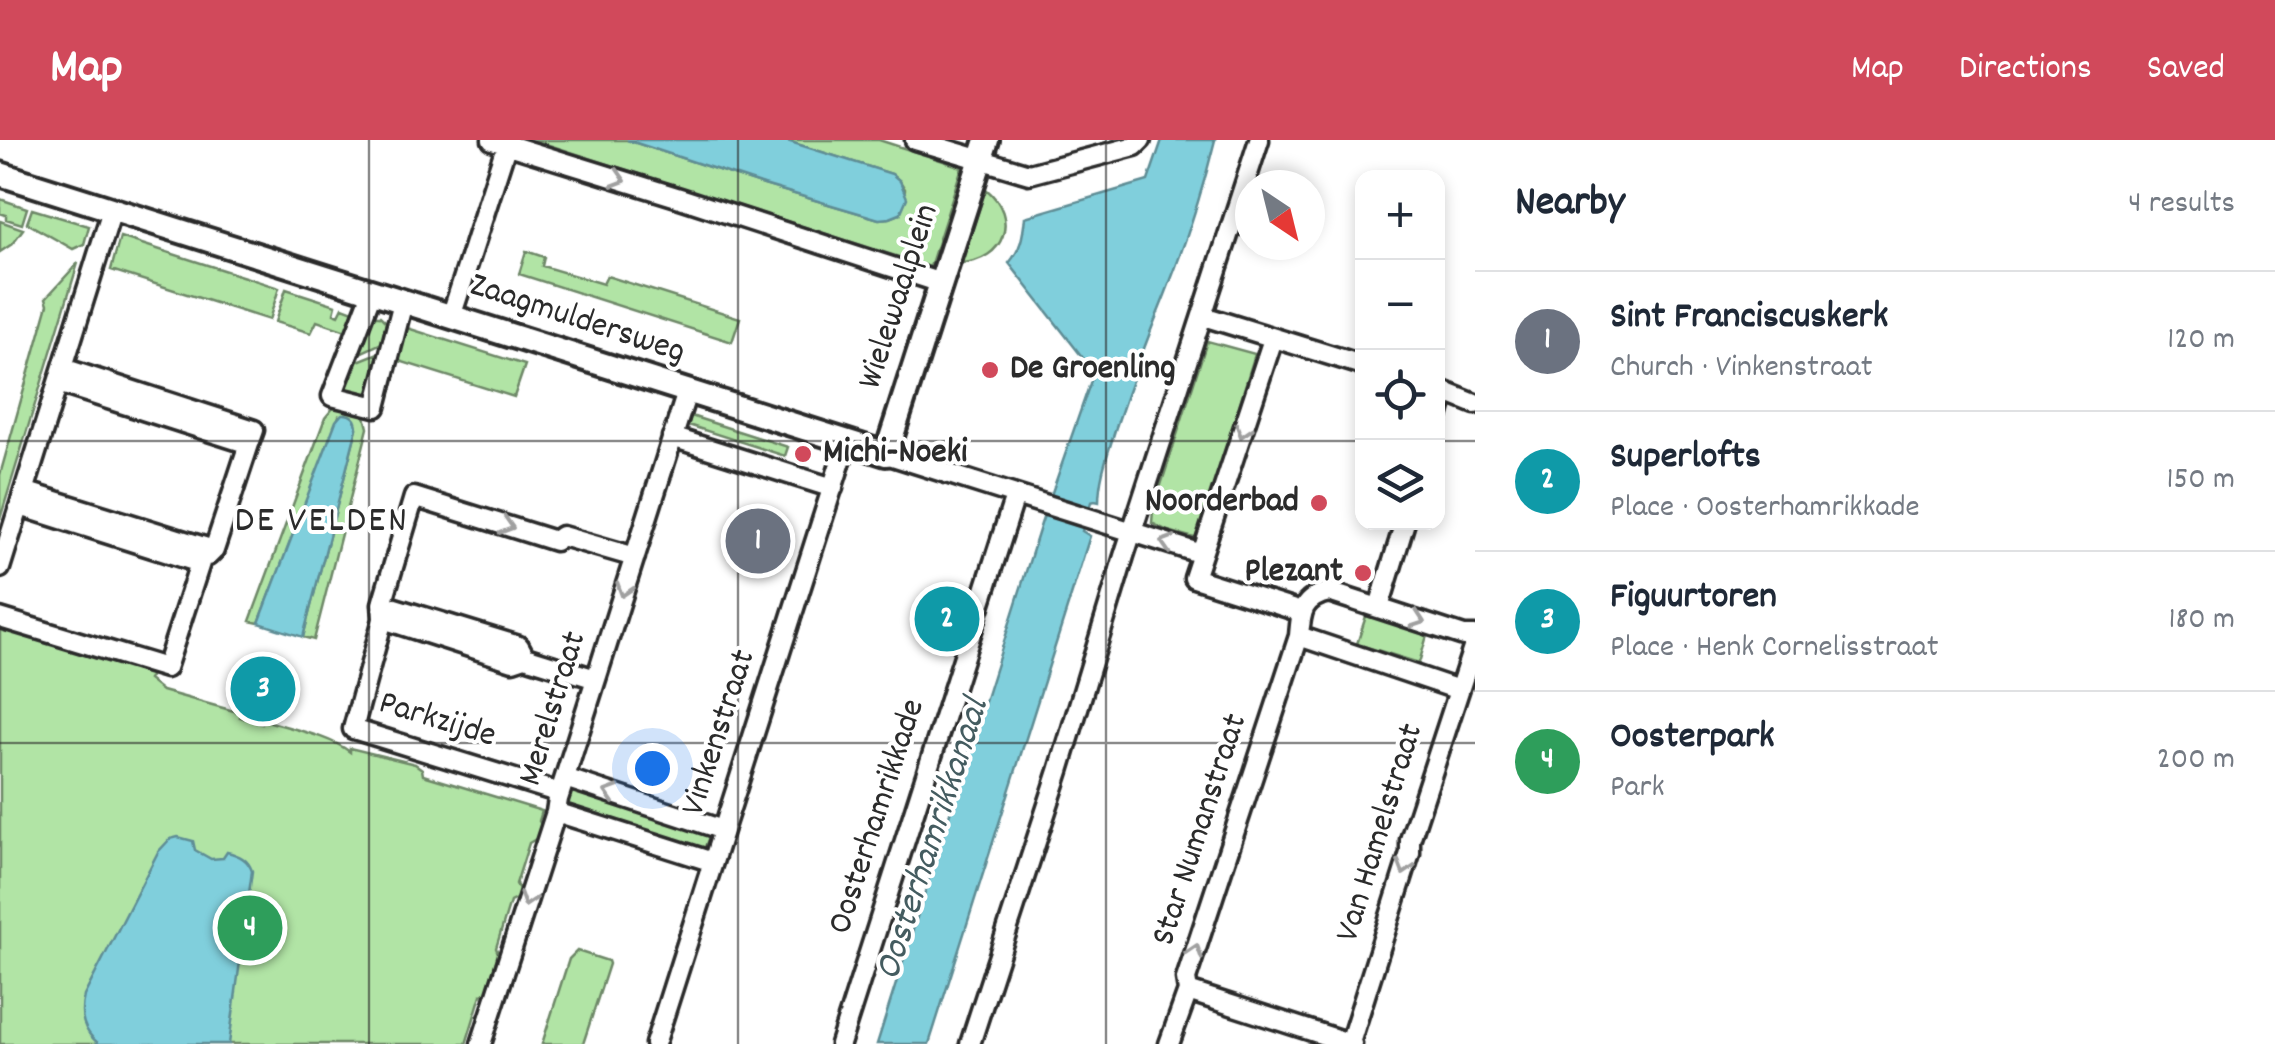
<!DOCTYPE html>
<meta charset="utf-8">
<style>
body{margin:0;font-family:Dekko,sans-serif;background:#f2f2f3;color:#1f2937}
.controls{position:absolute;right:30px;top:30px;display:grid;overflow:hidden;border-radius:20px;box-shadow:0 5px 15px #0003}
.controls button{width:90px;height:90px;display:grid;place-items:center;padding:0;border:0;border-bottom:2px solid #e0e1e3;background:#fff;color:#1f2937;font:50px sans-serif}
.compass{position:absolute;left:1235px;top:30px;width:90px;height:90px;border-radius:50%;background:#fff;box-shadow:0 5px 15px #0003;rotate:145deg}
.you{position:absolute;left:652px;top:628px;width:35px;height:35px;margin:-25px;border:8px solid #fff;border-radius:50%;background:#1a73e8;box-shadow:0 0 0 15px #1a73e833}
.badge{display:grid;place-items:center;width:65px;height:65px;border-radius:50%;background:#d1495b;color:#fff;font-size:32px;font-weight:700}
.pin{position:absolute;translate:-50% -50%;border:5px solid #fff;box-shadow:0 2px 10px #0006}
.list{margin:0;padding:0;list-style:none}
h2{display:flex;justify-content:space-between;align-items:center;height:130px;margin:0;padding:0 40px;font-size:42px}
h2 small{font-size:32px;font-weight:400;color:#747a83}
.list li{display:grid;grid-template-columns:65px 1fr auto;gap:30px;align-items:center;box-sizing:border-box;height:140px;padding:0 40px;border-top:2px solid #e0e1e3}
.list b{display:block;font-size:38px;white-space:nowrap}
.list p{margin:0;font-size:32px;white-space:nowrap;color:#747a83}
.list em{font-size:32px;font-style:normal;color:#747a83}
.icon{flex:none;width:55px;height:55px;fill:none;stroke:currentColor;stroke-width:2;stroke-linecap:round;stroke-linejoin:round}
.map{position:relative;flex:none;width:1475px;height:904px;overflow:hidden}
header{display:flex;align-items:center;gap:60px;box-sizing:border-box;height:140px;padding:0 50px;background:#d1495b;color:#fff}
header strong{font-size:48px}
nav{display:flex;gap:55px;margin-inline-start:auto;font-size:35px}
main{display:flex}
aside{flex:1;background:#fff}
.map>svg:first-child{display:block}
</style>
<header>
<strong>Map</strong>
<nav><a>Map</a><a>Directions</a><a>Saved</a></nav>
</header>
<main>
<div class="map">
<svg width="1475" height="904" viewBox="0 0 1475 904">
<rect width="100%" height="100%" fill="#fff"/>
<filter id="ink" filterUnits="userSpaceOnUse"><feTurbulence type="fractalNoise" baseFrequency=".01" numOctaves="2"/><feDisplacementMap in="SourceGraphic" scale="20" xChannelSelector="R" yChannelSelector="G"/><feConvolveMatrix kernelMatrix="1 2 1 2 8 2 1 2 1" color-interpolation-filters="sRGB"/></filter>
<g filter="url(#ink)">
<path fill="#b1e4a5" stroke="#6e8868" stroke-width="2.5" d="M533,0H627L764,45L879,79L890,78L900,74L905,49L900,41L892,34L784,0H879L962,27L930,127Z
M986,49C1020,77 1005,121 961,123Z
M0,59L27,68L22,84L6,79V75L0,73Z
M32,69L89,86L84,104L73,109L27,83Z
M0,81L23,89L12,104L0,112Z
M120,97L279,148L269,180L111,130Z
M526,111L544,117L542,126L603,144L607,136L740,178L732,202L519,134Z
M78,123L0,379V335L48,164L46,158Z
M286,149L336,165L334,173L339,175L343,167L356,172L349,192L317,181L311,193L275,182Z
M375,176H380L386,182L382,203L358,214L369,180Z
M404,187L525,225L514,257L396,220Z
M1207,201L1255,214L1198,399L1168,391L1152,383L1153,370Z
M378,213L370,251L363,257L349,254L345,244L353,223Z
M343,263L364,272L368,288L314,500L303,497L357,288L339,276L259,483L250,481L325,278L334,267Z
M691,276L788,307L785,316L688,285Z
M1367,473L1428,492L1419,523L1357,504Z
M0,484L153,531L148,540L162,551L241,573L240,577L262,584L264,580C289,588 330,596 350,612V608L415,624L422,629L423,635L542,671L539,681L546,693L529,703L516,744L518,748L526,744L524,755L510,762L496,808L498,813L487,853L481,855L466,904H0Z
M577,651L705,693L709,697L705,707L699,708L573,671L567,664L569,654Z
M577,811L608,821L609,824L583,904H542L569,819Z"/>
<path fill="#80cfdc" stroke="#5e8d95" stroke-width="2.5" d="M627,0H784L892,34L900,41L907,58L900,74L890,78L879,79L764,45Z
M1162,0H1215C1202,53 1185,105 1165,155C1147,199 1131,242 1116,287C1109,311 1099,336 1099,362L1095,361L1091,362L1082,391L1090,396L929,904H877L1041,384L1094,232L1009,123C1021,109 1023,96 1025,77L1148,41Z
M342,274C351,273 357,279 357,288L303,497L259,483L336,281Z
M178,697L193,701L195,710L211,719L223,718L227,712C239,715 248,719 252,731L229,904H99C83,891 79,876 84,856L158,712L170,699Z"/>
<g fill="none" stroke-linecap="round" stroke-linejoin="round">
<g stroke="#2b2b2b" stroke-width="25">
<path id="minor" d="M492,0L680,58L941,143
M915,0L1029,34L1135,6L1141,0
M372,152L332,256L376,267L403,162
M1203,176L1362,225
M451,177L508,0
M1273,199L1194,438L1301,472
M58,243L249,304L254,290L63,228
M1438,249L1475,264
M1438,277L1445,252
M672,297L833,348
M886,314L1202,414
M24,351L214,410
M208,416L214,410L249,304
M0,428L112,70
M382,464L519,506L525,517
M1379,467L1405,382
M0,478L166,528L200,423L20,366
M383,479L382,464L414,357L555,401L562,396L635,417
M1299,496L1459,550
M565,638L723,690
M560,653L353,589L383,479L513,521L525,517L596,539
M556,672L713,722
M1188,851L1352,904
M1350,903L1410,713V700L1475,502
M481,904L556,672L558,659L687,252
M655,904L847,302
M840,904L1015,356
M970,904L1059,631L1124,416L1259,0
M1169,904L1188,851L1186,839L1299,496C1301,472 1302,458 1329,452L1464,496H1475"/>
</g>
<g stroke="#2b2b2b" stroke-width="30">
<path id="tertiary" d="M0,34L886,314L987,0"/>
</g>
<use href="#minor" stroke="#fff" stroke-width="18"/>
<use href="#tertiary" stroke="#fff" stroke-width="22"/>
</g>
<defs><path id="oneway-chevron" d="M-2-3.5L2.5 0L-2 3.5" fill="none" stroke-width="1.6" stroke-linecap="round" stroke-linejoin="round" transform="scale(2.5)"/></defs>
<g stroke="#a0a0a0">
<use href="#oneway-chevron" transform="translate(619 39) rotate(17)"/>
<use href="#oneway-chevron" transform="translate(1243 291) rotate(108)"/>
<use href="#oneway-chevron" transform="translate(507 386) rotate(17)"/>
<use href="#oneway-chevron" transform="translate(1167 403) rotate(-163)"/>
<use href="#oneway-chevron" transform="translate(624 450) rotate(108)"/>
<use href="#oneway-chevron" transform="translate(1418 480) rotate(19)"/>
<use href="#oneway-chevron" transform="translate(611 653) rotate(-162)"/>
<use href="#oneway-chevron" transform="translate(1405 728) rotate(107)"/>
<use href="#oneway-chevron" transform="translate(527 760) rotate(108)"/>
<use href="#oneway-chevron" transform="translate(1195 811) rotate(-72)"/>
</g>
</g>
<path fill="none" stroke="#2b2b2b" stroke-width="2.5" stroke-opacity="0.55" d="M369,0V904M738,0V904M1106,0V904M0,301H1362M1438,301H1475M0,603H1475"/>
<g fill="#d1495b" stroke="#fff" stroke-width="4">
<circle cx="990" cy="230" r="10"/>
<circle cx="803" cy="314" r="10"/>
<circle cx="1319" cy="363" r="10"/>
<circle cx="1363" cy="433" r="10"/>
</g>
<g text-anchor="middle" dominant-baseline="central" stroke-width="8" stroke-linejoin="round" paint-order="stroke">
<g font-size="35" fill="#2b2b2b" stroke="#fff">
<text transform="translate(900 157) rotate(-72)">Wielewaalplein</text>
<text transform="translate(577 180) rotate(18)">Zaagmuldersweg</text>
<text transform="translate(554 569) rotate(-73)">Merelstraat</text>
<text transform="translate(437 581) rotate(17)">Parkzijde</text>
<text transform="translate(720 593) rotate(-72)">Vinkenstraat</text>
<text transform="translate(878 677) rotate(-72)">Oosterhamrikkade</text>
<text transform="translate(1201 690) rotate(-72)">Star Numanstraat</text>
<text transform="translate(1381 693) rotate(-73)">Van Hamelstraat</text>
</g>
<g font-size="35" font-weight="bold" fill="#2b2b2b" stroke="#fff" text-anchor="start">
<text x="1010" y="230">De Groenling</text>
<text x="823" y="314">Michi-Noeki</text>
<text x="1299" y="363" text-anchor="end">Noorderbad</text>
<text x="1343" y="433" text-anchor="end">Plezant</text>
</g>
<g font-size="38" letter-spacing="2.5" fill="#2b2b2b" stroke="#fff">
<text x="322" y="382">DE VELDEN</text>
</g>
<g font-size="38" font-style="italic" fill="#445c60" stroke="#fff">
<text transform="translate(934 700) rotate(-72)">Oosterhamrikkanaal</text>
</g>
</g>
</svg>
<div class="controls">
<button>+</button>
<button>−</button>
<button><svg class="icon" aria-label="locate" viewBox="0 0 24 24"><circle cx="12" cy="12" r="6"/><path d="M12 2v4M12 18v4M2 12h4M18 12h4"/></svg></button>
<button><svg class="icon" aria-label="layers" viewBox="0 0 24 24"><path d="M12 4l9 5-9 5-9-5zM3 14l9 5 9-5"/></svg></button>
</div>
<svg class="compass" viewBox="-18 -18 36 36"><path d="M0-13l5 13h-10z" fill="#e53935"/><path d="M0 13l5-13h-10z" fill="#747a83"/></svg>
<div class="you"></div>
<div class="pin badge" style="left:758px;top:401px;background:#6b7280">1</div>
<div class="pin badge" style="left:947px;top:479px;background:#0f9aa8">2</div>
<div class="pin badge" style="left:263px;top:549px;background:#0f9aa8">3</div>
<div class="pin badge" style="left:250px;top:788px;background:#2e9e5b">4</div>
</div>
<aside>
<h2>Nearby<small>4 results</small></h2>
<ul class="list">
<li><span class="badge" style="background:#6b7280">1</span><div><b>Sint Franciscuskerk</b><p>Church · Vinkenstraat</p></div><em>120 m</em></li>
<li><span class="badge" style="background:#0f9aa8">2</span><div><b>Superlofts</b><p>Place · Oosterhamrikkade</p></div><em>150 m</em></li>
<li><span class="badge" style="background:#0f9aa8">3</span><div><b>Figuurtoren</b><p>Place · Henk Cornelisstraat</p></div><em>180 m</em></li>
<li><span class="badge" style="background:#2e9e5b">4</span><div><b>Oosterpark</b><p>Park</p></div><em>200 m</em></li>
</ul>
</aside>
</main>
